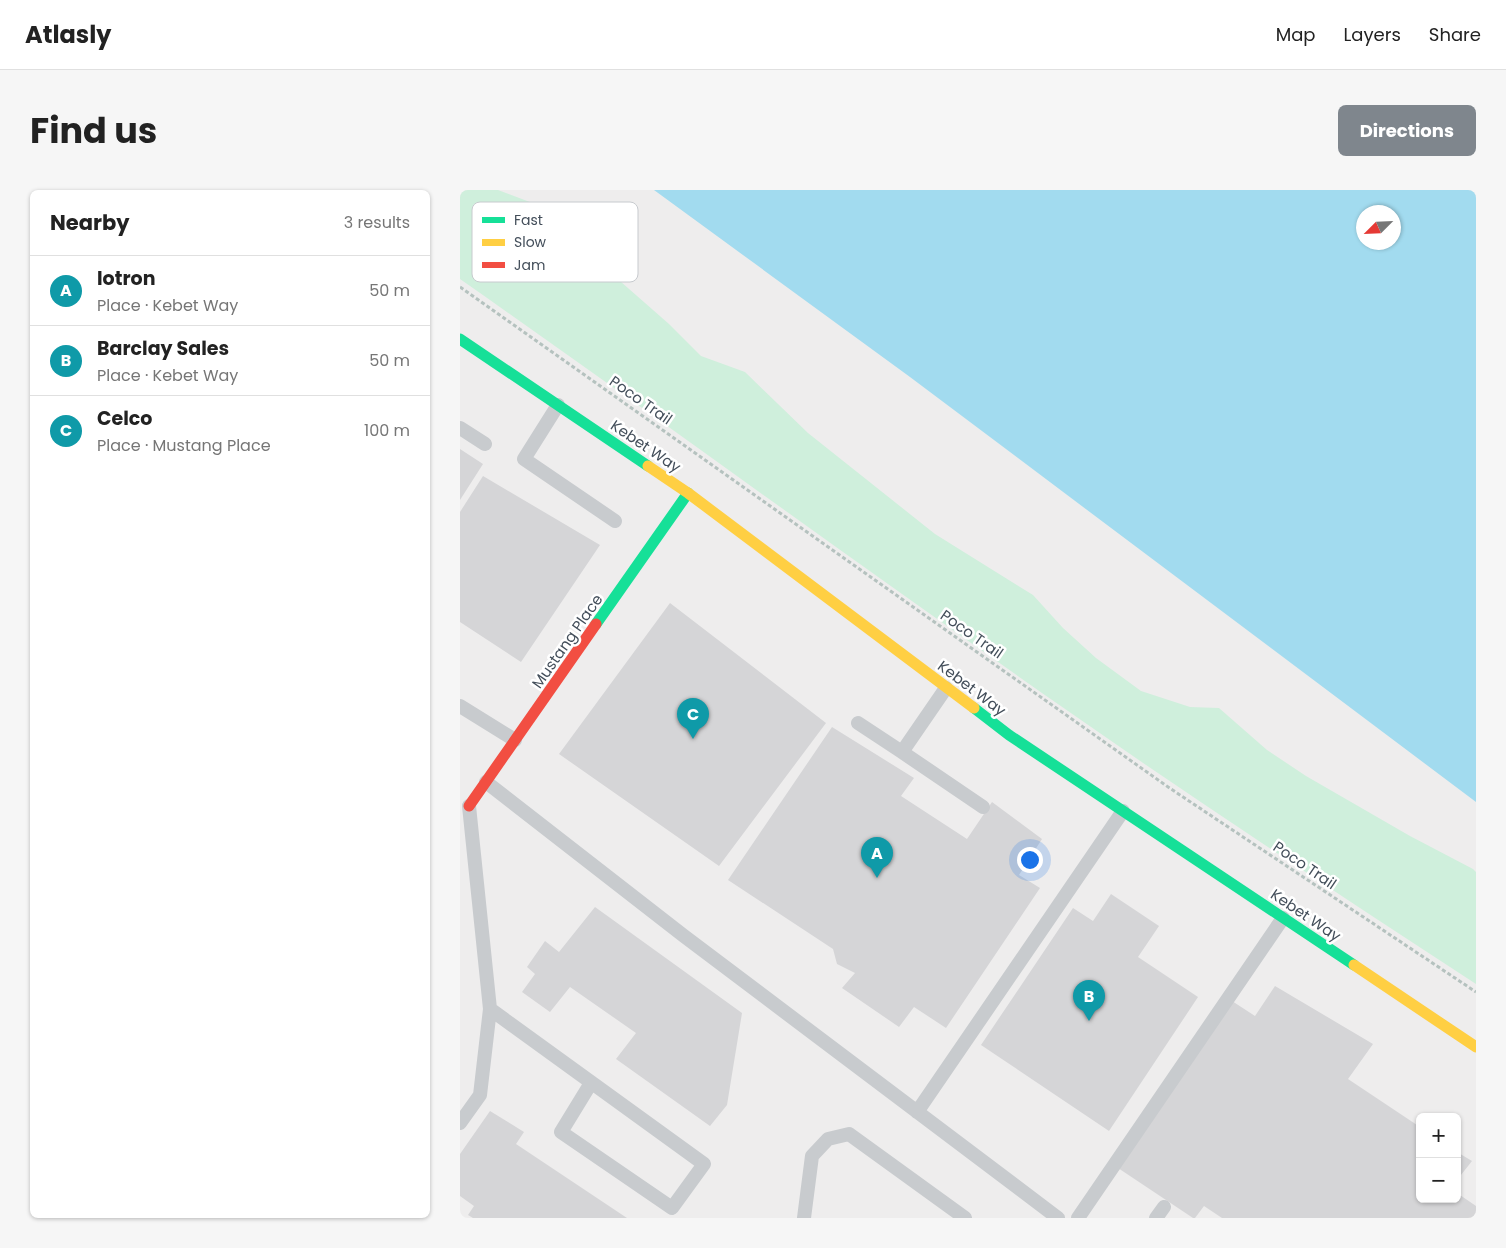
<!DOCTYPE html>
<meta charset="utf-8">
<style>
body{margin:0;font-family:Poppins,sans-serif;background:#f6f6f6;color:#222}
.controls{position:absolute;right:15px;bottom:15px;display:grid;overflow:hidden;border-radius:8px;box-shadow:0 1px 4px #0004}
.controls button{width:45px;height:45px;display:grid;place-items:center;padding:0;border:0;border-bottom:1px solid #e0e0e0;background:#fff;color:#222;font:25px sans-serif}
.compass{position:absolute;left:896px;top:15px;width:45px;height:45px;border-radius:50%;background:#fff;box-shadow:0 1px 4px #0004;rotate:246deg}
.you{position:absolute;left:569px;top:669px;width:18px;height:18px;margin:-12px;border:4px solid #fff;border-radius:50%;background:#1a73e8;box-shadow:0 0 0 8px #1a73e833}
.badge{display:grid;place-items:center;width:32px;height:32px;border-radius:50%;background:#7f868d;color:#fff;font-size:16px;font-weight:700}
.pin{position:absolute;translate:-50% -41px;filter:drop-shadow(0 1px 2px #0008)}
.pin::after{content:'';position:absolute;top:26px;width:18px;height:15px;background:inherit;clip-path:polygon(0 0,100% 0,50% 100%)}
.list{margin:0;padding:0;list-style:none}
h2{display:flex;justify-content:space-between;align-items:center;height:65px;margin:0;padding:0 20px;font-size:21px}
h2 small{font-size:16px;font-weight:400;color:#767676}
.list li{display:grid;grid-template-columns:32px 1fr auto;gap:15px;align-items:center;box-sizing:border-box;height:70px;padding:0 20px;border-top:1px solid #e0e0e0}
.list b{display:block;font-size:19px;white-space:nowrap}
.list p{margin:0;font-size:16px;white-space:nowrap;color:#767676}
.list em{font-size:16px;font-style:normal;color:#767676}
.map{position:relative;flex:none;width:1016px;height:1028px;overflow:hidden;border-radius:8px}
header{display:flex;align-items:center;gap:30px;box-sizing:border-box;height:70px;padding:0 25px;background:#fff;border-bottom:1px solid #e0e0e0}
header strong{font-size:24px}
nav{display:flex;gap:28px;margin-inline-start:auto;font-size:18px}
.intro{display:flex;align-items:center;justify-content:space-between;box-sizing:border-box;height:120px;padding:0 30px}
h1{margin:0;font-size:35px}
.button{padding:12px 22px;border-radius:8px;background:#7f868d;color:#fff;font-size:18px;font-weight:700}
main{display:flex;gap:30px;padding:0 30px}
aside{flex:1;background:#fff;border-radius:8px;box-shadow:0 1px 4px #0004}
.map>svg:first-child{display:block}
</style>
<header>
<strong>Atlasly</strong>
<nav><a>Map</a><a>Layers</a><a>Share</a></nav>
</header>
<div class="intro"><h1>Find us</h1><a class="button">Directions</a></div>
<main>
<aside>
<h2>Nearby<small>3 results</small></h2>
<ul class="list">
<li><span class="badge" style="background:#0f9aa8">A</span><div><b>Iotron</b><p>Place · Kebet Way</p></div><em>50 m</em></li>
<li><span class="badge" style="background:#0f9aa8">B</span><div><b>Barclay Sales</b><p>Place · Kebet Way</p></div><em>50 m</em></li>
<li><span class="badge" style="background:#0f9aa8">C</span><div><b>Celco</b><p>Place · Mustang Place</p></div><em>100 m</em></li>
</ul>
</aside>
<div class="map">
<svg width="1016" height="1028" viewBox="0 0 1016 1028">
<rect width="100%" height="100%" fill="#eeeded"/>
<path fill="#cfefdc" d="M0,0H38L99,23L120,29L136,70L209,134L241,166L285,182L348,243L475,344L573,405L603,438L636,468L681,501L730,517L759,518L807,560L846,586L950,646L1013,679L1016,682V794C879,704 742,615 608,521C404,379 204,232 0,89Z"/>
<path fill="#a2dbef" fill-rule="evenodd" d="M194,0H1016V612L450,187ZM904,22H934V52H904Z"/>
<path fill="#d5d5d7" d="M0,259L23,274L0,310Z
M23,286L140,355L61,472L0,432V322Z
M210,413L366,533L259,676L99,564Z
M372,537L454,588L441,606L507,649L532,612L582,649L559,685L580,698L486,838L454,817L439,837L382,798L395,783L377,774L373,759L268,690Z
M651,704L699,736L678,767L738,807L649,941L521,855L613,718L633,731Z
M135,717L282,823L267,915L250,936L156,869L176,843L110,797L90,822L62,802L75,784L67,777L85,751L99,762Z
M815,796L913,854L888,889L960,937V1009H997V1003L1016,1016V1028H762L744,1016L735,1028H733L658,978L772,811L795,826Z
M30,921L64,942L56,954L167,1028H13L8,1025L14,1016L0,1006V964Z
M997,962L1012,971L997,990Z"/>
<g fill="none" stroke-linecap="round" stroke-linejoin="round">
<path stroke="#b5c2bf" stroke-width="3" stroke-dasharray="4 2.5" stroke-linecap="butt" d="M0,97L711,599L1016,802"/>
<path stroke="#c8cbce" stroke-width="14" d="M98,215L64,269L155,331
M0,238L25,254
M486,498L442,562L523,617
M0,516L55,550
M398,533L442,562
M26,592L224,746L598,1028
M9,616L30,819L244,974L212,1018L101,942L131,893
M457,922L663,621
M0,933L20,905L30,819
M344,1028L352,966L368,949L389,944L505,1028
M618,1028L823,728
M696,1028L704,1017"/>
<path stroke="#16e098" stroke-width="11" d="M0,149L188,276
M136,434L228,303
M514,518L549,545L894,775"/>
<path stroke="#ffcf43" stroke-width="11" d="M188,276L228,303L514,518
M894,775L1016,857"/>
<path stroke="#f24e42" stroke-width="11" d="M9,616L136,434"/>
</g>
<g text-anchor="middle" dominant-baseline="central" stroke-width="5" stroke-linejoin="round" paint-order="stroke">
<g font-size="15" fill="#434e5a" stroke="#fff">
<text transform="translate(181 210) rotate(35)">Poco Trail</text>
<text transform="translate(186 256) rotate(34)">Kebet Way</text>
<text transform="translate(512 444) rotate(35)">Poco Trail</text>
<text transform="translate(107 451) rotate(-55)">Mustang Place</text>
<text transform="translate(512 498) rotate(37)">Kebet Way</text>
<text transform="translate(845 675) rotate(34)">Poco Trail</text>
<text transform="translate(846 725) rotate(34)">Kebet Way</text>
</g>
</g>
<rect x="12" y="12" width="166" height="80" rx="8" fill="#fff" stroke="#c7cace" stroke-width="1"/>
<rect x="22" y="27" width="23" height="6" fill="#16e098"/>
<rect x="22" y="49" width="23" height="7" fill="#ffcf43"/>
<rect x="22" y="72" width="23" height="6" fill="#f24e42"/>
<g font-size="14" fill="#434e5a">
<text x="54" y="35">Fast</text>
<text x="54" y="57">Slow</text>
<text x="54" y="80">Jam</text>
</g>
</svg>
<div class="controls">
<button>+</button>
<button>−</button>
</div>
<svg class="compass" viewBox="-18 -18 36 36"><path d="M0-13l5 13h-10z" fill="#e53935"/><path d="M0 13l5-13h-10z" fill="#767676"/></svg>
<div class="you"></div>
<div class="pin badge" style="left:417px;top:688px;background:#0f9aa8">A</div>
<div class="pin badge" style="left:629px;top:831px;background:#0f9aa8">B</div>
<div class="pin badge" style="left:233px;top:549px;background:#0f9aa8">C</div>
</div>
</main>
